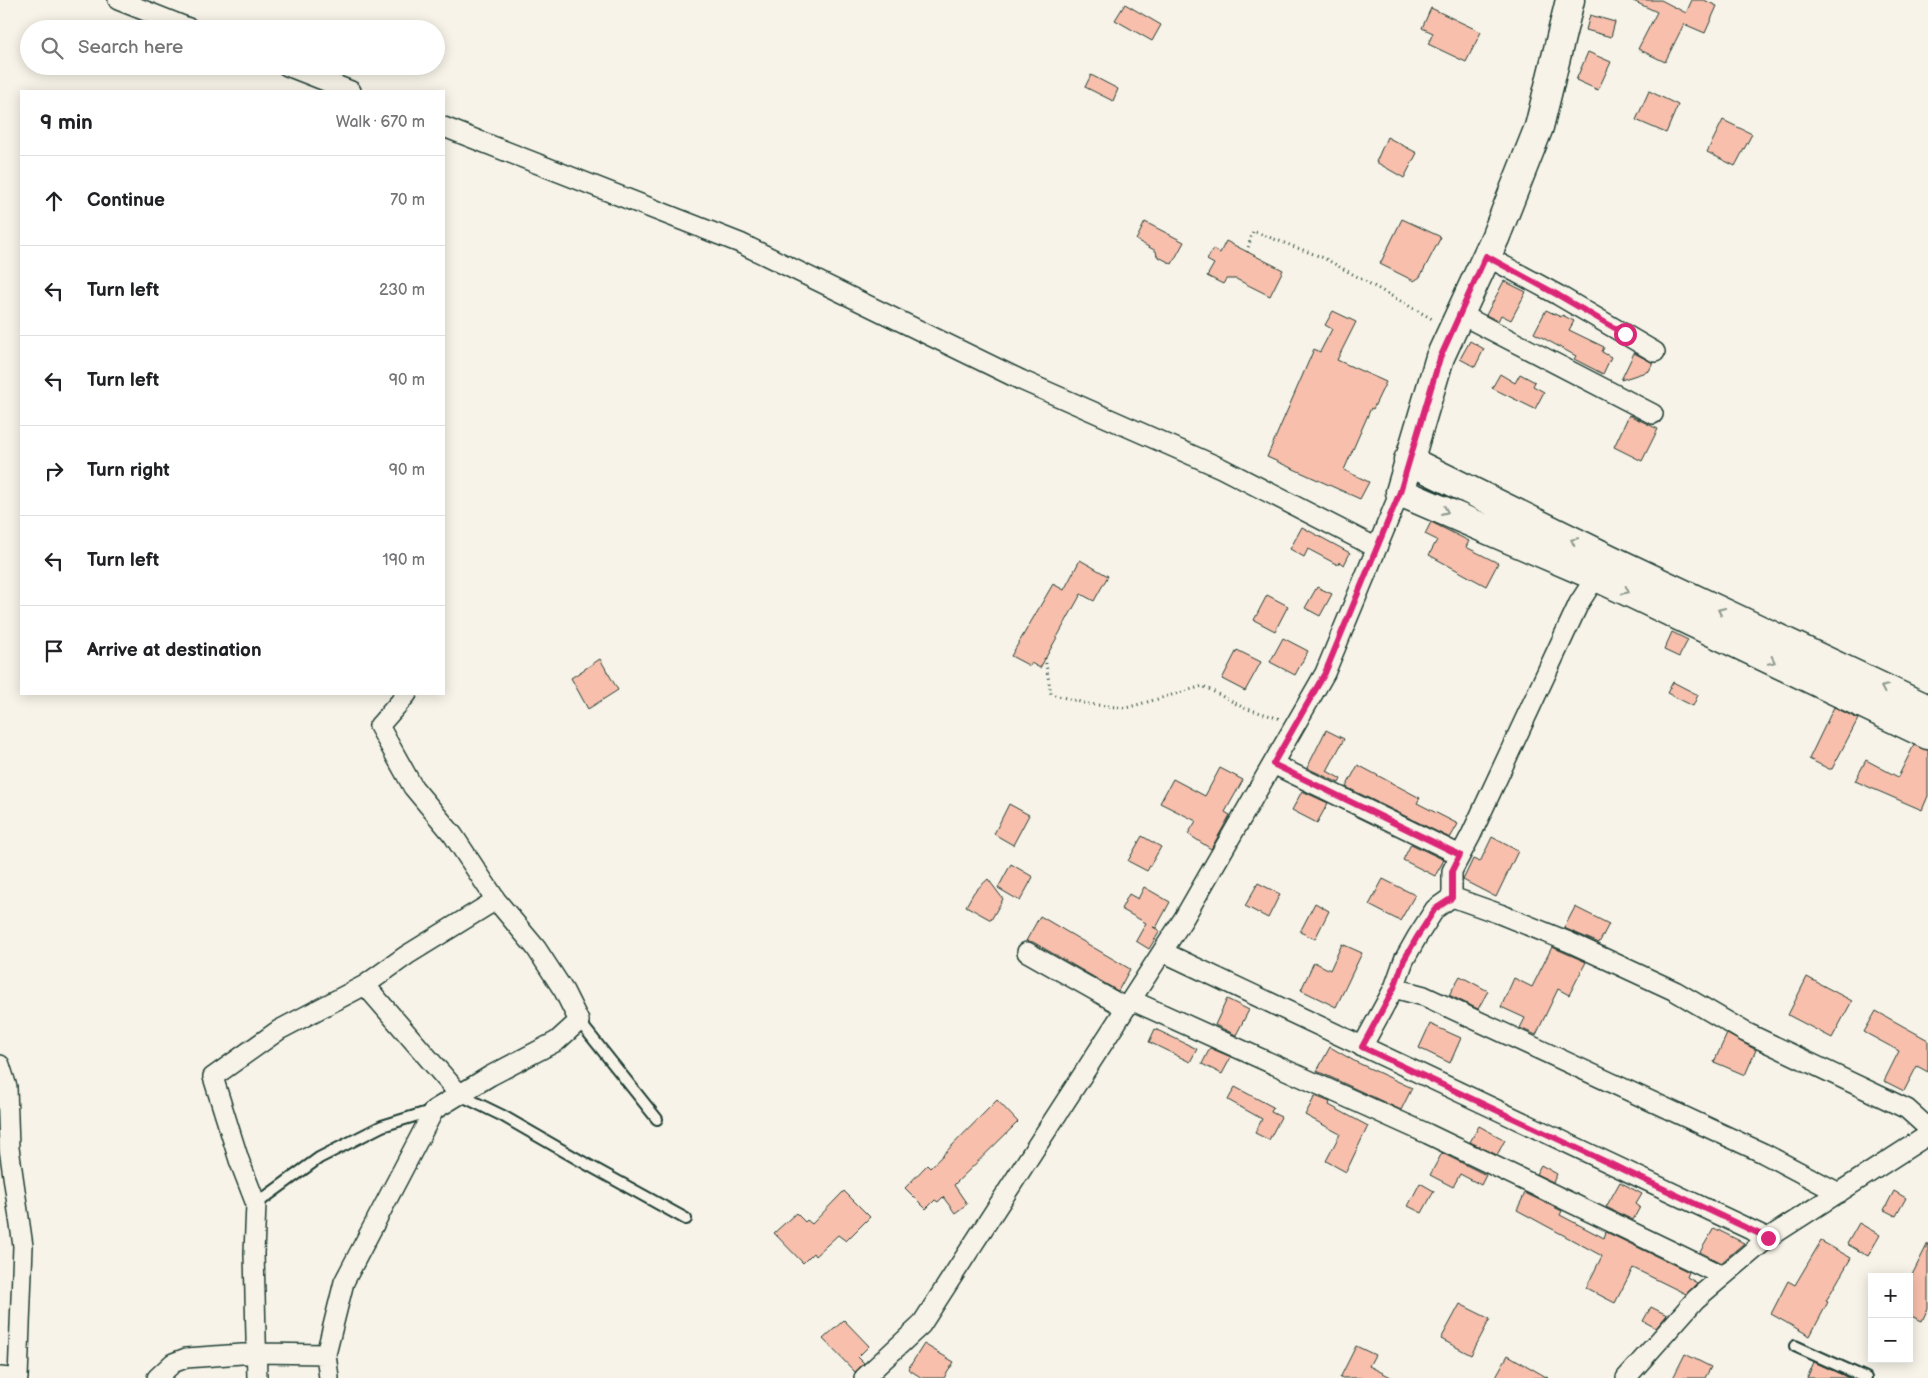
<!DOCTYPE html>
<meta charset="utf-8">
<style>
body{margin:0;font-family:"Balsamiq Sans",sans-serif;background:#f6f6f6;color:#202124}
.controls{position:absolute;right:15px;bottom:15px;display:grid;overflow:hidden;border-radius:0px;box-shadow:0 2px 12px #0003}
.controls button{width:45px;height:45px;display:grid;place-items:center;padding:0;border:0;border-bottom:1px solid #e0e0e0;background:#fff;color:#202124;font:25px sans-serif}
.stop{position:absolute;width:15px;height:15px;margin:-11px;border:4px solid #db2777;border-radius:50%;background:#fff}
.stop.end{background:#db2777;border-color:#fff;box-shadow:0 1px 5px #0008}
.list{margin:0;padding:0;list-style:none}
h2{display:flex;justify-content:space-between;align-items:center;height:65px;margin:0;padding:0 20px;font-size:21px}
h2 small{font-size:16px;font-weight:400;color:#757577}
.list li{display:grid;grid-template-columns:32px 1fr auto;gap:15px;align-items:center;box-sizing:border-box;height:90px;padding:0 20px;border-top:1px solid #e0e0e0}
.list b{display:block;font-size:19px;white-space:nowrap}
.list em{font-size:16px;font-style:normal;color:#757577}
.icon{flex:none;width:28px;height:28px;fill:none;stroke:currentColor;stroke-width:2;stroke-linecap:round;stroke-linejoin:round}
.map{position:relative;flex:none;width:1928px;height:1378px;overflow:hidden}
.search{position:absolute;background:#fff;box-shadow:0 2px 12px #0003;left:20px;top:20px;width:425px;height:55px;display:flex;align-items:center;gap:12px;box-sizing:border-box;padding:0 18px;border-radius:28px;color:#757577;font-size:19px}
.panel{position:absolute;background:#fff;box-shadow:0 2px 12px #0003;left:20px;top:90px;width:425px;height:605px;border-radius:0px}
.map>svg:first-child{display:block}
</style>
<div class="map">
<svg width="1928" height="1378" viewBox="0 0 1928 1378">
<rect width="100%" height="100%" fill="#f7f3e8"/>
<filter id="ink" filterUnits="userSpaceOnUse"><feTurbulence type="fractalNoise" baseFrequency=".02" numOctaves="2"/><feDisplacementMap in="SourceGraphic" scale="10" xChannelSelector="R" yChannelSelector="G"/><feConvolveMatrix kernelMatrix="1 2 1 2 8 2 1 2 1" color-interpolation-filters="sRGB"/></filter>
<g filter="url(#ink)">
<path fill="#f7bfac" stroke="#1f3d34" d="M1631,0H1661L1686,13L1692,0H1704L1717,6L1705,33L1684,24L1665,62L1638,49L1657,12Z
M1125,4L1161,25L1152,41L1115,20Z
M1431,8L1481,32L1466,62L1428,44L1433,33L1422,28Z
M1590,15L1615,22L1611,37L1586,30Z
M1588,52L1611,62L1598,90L1576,80Z
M1091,75L1118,89L1113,101L1085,87Z
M1649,91L1678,105L1666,133L1636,120Z
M1723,120L1752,134L1735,166L1707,152Z
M1387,137L1417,153L1404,178L1376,162Z
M1402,219L1441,237L1420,277L1414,281L1380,264Z
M1145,222L1184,242L1172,264L1157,256L1156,251L1136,240Z
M1226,241L1283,270L1270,296L1236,279H1226L1223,284L1207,276L1214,264L1207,260L1213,249L1220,253Z
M1504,281L1526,292L1511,320L1501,315L1498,321L1486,315Z
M1546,310L1561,317L1562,315L1574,321L1569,330L1604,347L1602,352L1611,357L1603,374L1574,359L1576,356L1534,333Z
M1333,311L1356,322L1337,360L1386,382L1373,409L1371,408L1344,470L1369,482L1360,499L1267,457L1314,349L1320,352L1332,329L1325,325Z
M1470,341L1484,349L1475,367L1460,359Z
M1634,353L1653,363L1649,371L1621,380Z
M1500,374L1515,383L1520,374L1535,382L1533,386L1544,392L1535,409L1492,388Z
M1629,415L1658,429L1642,461L1614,447Z
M1431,522L1469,541L1466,547L1498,563L1486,586L1429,555L1437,540L1425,534Z
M1302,527L1350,553L1344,565L1339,562L1338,565L1308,549L1304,557L1290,549Z
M1080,560L1108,576L1094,601L1081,594L1040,668L1031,663L1030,666L1011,656L1053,584L1064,590Z
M1317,587L1332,594L1320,616L1305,608Z
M1267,595L1288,606L1275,631L1254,620Z
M1672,632L1688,640L1679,657L1664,650Z
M1283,638L1308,651L1295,675L1270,662Z
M1237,650L1261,662L1245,691L1222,679Z
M600,659L618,690L588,709L571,678Z
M1673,682L1698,695L1693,706L1667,693Z
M1834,707L1858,719L1832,769H1829L1809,759Z
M1326,730L1344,739L1327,771L1341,779L1339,783L1307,768Z
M1914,745L1928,750V796L1922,810L1855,781L1866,760L1898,777Z
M1358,765L1420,798L1417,803L1458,824L1450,838L1346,787Z
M1220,768L1243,780L1225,812L1230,815L1211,849L1188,834L1196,821L1160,803L1173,779L1205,796Z
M1302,791L1328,803L1317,823L1292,810Z
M1009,804L1029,815L1013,845L994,834Z
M1142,836L1161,847L1147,871L1128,861Z
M1492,837L1518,851L1496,897L1463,880L1473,859L1480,862Z
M1411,844L1444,860L1435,876L1403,860Z
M1011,864L1033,877L1020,901L998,888Z
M988,879L1003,899L991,920L966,906L974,892Z
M1383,879L1415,895L1400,921L1369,905Z
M1258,883L1280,894L1268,918L1245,906Z
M1144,887L1170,902L1156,928L1153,927L1160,931L1149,949L1136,941L1146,923L1121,909L1129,894L1138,899Z
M1315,903L1329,911L1315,939L1300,932Z
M1575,907L1609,924L1599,943L1564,928Z
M1040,916L1130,969L1118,991L1033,942L1026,941Z
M1342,944L1362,953L1336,1007L1301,990L1314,962L1330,970Z
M1552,947L1586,962L1569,995L1558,989L1536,1035L1520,1028L1525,1018L1501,1007L1514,978L1532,987Z
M1460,976L1488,991L1478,1009L1449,995Z
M1807,977L1852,1001L1832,1038L1788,1015Z
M1227,999L1249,1010L1236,1035L1215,1025Z
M1876,1011L1928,1040V1072L1917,1066L1904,1091L1884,1081L1899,1051L1864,1032Z
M1430,1024L1461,1038L1450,1063L1419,1048Z
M1155,1029L1197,1049L1190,1062L1149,1042Z
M1727,1034L1756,1050L1745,1075L1714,1062Z
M1330,1047L1356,1062L1412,1088L1401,1110L1317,1071Z
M1210,1048L1231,1057L1222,1074L1202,1064Z
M1235,1087L1273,1107L1271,1112L1281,1117L1269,1140L1255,1133L1262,1119L1228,1100Z
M1315,1096L1330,1102L1329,1105L1368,1126L1346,1172L1326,1161L1340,1134L1305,1115Z
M997,1100L1018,1122L954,1185L967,1204L955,1213L943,1197L938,1202L935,1200L926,1209L905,1188L927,1165L930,1168Z
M1479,1126L1505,1140L1497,1155L1470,1142Z
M1442,1153L1486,1175L1481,1185L1460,1174L1453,1187L1430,1175Z
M1541,1165L1557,1174L1553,1182L1536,1174Z
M1620,1182L1642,1194L1636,1204L1640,1207L1633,1220L1606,1207Z
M1420,1183L1434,1191L1422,1213L1408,1206Z
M844,1191L870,1217L846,1241L838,1235L815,1256L813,1253L803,1263L774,1233L796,1213L805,1222L807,1220L812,1224Z
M1894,1191L1906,1198L1896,1216L1884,1210Z
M1525,1193L1562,1211L1560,1215L1604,1238L1606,1232L1689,1272L1687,1277L1697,1283L1686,1294L1633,1268L1615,1303L1586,1288L1602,1256L1517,1210Z
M1859,1223L1880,1235L1868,1256L1847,1244Z
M1714,1228L1744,1243L1721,1263L1700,1252Z
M1821,1241L1851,1258L1826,1301L1828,1302L1810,1336L1771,1314L1788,1281L1795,1285Z
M1928,1243V1308L1922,1321L1909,1315V1281Z
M1460,1304L1490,1319L1471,1355L1441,1339Z
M1651,1307L1667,1315L1656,1328L1643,1321Z
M844,1320L869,1346L858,1357L864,1363L855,1372L823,1339Z
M924,1344L954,1362L944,1378H922L908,1369Z
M1356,1346L1375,1355L1369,1366L1393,1378H1340Z
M1685,1354L1711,1367L1705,1378H1673Z
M1508,1355L1548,1378H1495Z
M1814,1362L1849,1378H1807Z"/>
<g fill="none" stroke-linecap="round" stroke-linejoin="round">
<g stroke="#1f3d34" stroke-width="14">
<path id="lane" d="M579,1021L657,1119
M460,1095L503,1116L581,1161L686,1219
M256,1204L319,1158L382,1126L434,1110
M1795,1346L1866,1378"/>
</g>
<g stroke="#1f3d34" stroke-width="22">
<path id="street" d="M118,0L191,29
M287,66L351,91
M444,127L740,243L1021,380L1221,468L1377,548
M1486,256L1558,295L1655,352
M1460,314L1653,414
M1273,764L1460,855
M1452,897V871L1471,835L1579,603L1590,586L1600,579
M1027,952L1126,1008
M1163,952L1768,1238
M365,985L460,1095
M1394,988L1424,996L1763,1153L1839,1193
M1131,1000L1428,1134L1723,1276
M1362,1047L1394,988L1404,960L1417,937L1435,909L1452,897L1500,914L1569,942L1675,991L1745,1032L1907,1109L1928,1128
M0,1065L7,1087L9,1148L23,1246L18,1378
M326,1354L344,1282L434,1110L490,1076L557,1041L579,1021L564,991L536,948L496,900
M0,1377L10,1378
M157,1378L173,1363L186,1358L256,1353L326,1354L329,1378
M257,1378L254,1253L256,1204L239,1160L213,1077L279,1030L365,985L407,955L496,900L453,835L413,787L379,726L407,694
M864,1378L921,1325L1184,918L1325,673L1400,492
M1626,1378L1696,1299L1768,1238L1928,1135"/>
</g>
<g stroke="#1f3d34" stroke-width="31">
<path id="secondary" d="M1570,0L1539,127L1495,238L1440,357L1400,492L1597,577L1928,735
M1408,460L1610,559L1928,709"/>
</g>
<path stroke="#1f3d34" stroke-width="3" stroke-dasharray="1 4" stroke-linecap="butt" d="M1247,252L1253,231L1324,258L1434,320
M1045,658L1051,694L1088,704L1126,708L1203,686L1244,708L1281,719"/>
<use href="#lane" stroke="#f7f3e8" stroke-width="10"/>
<use href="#street" stroke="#f7f3e8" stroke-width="19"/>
<use href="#secondary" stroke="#f7f3e8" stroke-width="28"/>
</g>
<defs><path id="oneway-chevron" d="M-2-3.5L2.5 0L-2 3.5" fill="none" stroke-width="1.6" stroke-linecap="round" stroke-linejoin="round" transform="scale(1.25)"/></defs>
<g stroke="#8b988e">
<use href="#oneway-chevron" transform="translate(1445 511) rotate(23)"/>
<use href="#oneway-chevron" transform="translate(1574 541) rotate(-154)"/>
<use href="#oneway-chevron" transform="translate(1626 591) rotate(26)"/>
<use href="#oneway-chevron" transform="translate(1721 611) rotate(-155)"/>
<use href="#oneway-chevron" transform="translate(1772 661) rotate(26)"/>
<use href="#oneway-chevron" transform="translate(1884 688) rotate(-155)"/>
</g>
</g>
<g fill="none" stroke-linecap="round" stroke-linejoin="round" filter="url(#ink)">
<path stroke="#db2777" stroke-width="6" d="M1625,334L1558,295L1486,256L1440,358L1400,492L1325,673L1273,764L1460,855L1452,871V898L1435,909L1417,937L1404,960L1394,988L1362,1047L1768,1238"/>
</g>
</svg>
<div class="controls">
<button>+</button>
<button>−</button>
</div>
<div class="stop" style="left:1625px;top:334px"></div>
<div class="stop end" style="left:1768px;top:1238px"></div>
<div class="search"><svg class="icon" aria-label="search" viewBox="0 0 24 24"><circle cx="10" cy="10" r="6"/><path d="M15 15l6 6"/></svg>Search here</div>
<section class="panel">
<h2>9 min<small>Walk · 670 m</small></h2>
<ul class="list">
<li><svg class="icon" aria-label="ahead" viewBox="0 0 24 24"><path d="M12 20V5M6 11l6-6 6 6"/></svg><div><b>Continue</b></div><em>70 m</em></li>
<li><svg class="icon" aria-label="left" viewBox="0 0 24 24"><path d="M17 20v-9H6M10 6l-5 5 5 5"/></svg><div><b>Turn left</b></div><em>230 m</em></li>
<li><svg class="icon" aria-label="left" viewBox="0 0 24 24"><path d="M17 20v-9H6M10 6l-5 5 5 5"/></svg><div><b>Turn left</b></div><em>90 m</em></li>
<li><svg class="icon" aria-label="right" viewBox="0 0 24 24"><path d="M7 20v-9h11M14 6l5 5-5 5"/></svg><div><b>Turn right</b></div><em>90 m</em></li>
<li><svg class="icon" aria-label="left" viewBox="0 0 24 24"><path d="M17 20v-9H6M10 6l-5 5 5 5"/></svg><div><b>Turn left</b></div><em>190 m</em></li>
<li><svg class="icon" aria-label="arrive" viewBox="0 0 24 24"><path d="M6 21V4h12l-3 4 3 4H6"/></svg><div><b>Arrive at destination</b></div></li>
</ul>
</section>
</div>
